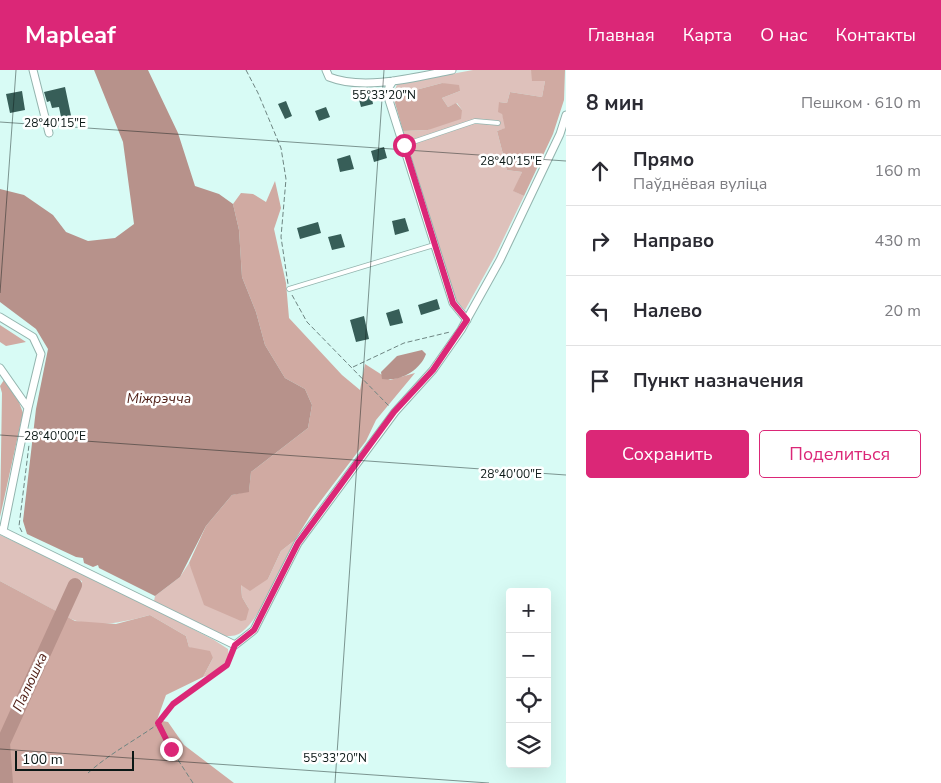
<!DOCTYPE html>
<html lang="ru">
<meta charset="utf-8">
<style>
body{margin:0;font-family:"Nunito Sans",sans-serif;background:#f2f2f3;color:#2b2b33}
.controls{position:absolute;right:15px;bottom:15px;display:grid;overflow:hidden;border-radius:5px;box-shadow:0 5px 20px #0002}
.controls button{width:45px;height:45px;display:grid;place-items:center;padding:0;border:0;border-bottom:1px solid #e1e1e2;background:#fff;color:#2b2b33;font:25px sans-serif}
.scale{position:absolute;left:15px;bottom:12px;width:119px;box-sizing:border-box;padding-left:5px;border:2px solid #0b1816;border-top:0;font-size:14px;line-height:18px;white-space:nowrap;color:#0b1816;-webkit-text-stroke:4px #fff;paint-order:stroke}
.stop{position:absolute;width:15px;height:15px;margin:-11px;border:4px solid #db2777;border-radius:50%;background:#fff}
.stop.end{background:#db2777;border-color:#fff;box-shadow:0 1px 5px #0008}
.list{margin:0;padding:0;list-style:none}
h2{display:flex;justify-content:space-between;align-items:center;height:65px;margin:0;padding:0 20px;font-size:21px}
h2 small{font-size:16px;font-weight:400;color:#7c7c81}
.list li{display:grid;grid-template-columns:32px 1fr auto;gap:15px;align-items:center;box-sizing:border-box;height:70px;padding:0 20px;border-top:1px solid #e1e1e2}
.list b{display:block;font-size:19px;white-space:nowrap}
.list p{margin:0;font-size:16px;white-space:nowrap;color:#7c7c81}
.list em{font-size:16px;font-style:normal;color:#7c7c81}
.actions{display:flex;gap:10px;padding:15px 20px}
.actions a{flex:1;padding:11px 0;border:1px solid #db2777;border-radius:5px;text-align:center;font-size:18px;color:#db2777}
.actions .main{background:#db2777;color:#fff}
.icon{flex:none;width:28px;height:28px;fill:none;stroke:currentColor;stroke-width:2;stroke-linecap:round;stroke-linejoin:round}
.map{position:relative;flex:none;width:566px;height:713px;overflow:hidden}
header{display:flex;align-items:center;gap:30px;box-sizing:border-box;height:70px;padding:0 25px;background:#db2777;color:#fff}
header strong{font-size:24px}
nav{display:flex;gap:28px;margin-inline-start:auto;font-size:18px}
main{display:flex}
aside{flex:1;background:#fff}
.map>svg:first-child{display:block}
</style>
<header>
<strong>Mapleaf</strong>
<nav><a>Главная</a><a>Карта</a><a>О нас</a><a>Контакты</a></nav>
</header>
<main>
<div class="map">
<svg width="566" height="713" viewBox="0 0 566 713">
<rect width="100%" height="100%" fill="#d8fbf5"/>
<path fill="#dec1bb" d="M473,0H546L531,1L545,11L542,27L510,22L507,33L499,32L506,58L497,61L507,100L522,102L514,121L524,126L495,186L465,240L456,231L403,61L428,60L462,40L457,33L448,37L442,28L460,21L442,13L393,26L397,14Z
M0,465L87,505L214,570L228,579L229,587C223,596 214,604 203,607L213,588L189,577L186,566L150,545C124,552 92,560 67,547L79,522L82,511L75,508L68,516L56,541L0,511Z
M295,470C282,494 263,545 243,561C237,566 233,566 225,566L154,531L155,526L180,507L189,493L193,501L249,539L242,527L241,514L268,509L281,481Z"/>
<path fill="#d0aaa2" d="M531,0H565L564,30L553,64L524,126L513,121L522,102L507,100L497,61L505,58L502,44L498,42L499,32L507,33L510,22L542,27L545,11H532Z
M442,13L459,15L460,21L442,28L448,37L456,33L462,40L461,49L428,60L403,61L393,26Z
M275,111L281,138L274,159L286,213L289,248L342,305L360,320L365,294L390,310L415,303L376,350L366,371L313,441L295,470L281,481L268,509L250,521L241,515L242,527L249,539L246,550L241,551L204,535L189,493L206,456L232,425L249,421L251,402L308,358L312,335L305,319L285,308L265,275L256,242L242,207L239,160L233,134L241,123L253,124L266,132Z
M0,255L26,272L6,276L0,272Z
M4,310L19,332L23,343L0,447L2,323L0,316Z
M0,511L75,551L116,554L150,545L186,566L189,577L210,581L213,588L203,607L166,625L157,650L168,652L184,675L234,713H0Z"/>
<path fill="#b7928b" d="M94,0H148L178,63L195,116L219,124L233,134L239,160L242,207L256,242L265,275L285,308L305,319L312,335L308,358L251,402L249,422L232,425L206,456L180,507L155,526L99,498L98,495L93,497L84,493L83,488L76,487L27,464L23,451L36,339L48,279L36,259L0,232V119L24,125L53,145L66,162L88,171L115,168L134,154L123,72Z
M422,280L426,284C420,301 399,312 382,309L381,302L397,286Z
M71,514L79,517V522L72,536L63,537L61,530L68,516Z"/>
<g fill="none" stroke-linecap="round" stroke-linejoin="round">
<path stroke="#b7928b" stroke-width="14" d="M6,713L3,673L75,515"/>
</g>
<path fill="#375e58" d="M65,17L73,55L63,57L59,37L52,38L50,31L47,32L44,22Z
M22,21L25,40L10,43L6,24Z
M371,23L373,34L361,37L358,26Z
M286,31L292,46L285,49L278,34Z
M326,37L330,47L319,51L315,41Z
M384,77L387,88L374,92L371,81Z
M350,85L354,99L340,102L337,89Z
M405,148L409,161L395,165L392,151Z
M318,152L321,163L300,169L297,158Z
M341,164L345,177L332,180L328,167Z
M437,229L440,239L421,245L418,235Z
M399,239L403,253L390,256L386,243Z
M364,246L369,269L356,272L350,250Z"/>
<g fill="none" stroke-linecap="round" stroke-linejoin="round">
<g stroke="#93b4ae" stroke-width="5.5">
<path id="lane" d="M404,75L475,51L498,53
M289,219L434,175"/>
</g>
<g stroke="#93b4ae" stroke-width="9">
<path id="street" d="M33,0L49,63
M326,0L329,7C364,21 416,7 452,0
M393,11L389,17L388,27L453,233L467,250
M0,247L33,267L41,284L28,338
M0,298L28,338L3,461
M0,460L235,575L254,560L298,473L395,342L433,300L461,260L500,190L560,64L566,45"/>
</g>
<path stroke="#6d8481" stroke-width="1" stroke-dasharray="5 2.5" stroke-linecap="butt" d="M246,0L258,23L281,78L286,109L281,167L288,214
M292,225L307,252L389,336
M353,297L404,273L450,262
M22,462L19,456L29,375
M88,703C109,684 134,671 158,654
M193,713L171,679L158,653L173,634L227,595L233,583"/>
<use href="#lane" stroke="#fff" stroke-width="4"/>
<use href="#street" stroke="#fff" stroke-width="7"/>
</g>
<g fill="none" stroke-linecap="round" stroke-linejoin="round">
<path stroke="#db2777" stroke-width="6" d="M171,679L158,653L173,634L227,595L235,575L254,560L298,473L394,342L433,300L467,250L453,233L404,75"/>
</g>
<path fill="none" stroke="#0b1816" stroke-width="1" stroke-opacity="0.45" d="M0,52L566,91M0,223L16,0M0,365L566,405M0,679L489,713M335,713L384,0"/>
<g text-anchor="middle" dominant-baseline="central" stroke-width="5" stroke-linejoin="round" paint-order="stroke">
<g font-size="14" font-style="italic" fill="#512017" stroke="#fff">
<text x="159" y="328">Міжрэчча</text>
<text transform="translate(30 612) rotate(-65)">Палюшка</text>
</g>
</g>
<g font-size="12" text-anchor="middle" fill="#0b1816" stroke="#fff" stroke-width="5" stroke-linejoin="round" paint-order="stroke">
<text x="384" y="29">55°33'20"N</text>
<text x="55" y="57">28°40'15"E</text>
<text x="511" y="95">28°40'15"E</text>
<text x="55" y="370">28°40'00"E</text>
<text x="511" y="408">28°40'00"E</text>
<text x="335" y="692">55°33'20"N</text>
</g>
</svg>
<div class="controls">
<button>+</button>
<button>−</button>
<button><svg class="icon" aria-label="locate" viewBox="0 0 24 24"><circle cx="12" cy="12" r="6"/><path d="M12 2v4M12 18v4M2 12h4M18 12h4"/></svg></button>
<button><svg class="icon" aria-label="layers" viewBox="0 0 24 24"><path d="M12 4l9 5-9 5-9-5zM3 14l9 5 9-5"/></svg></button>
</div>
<div class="scale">100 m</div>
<div class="stop" style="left:404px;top:75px"></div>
<div class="stop end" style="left:171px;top:679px"></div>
</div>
<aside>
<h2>8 мин<small>Пешком · 610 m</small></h2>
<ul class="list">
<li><svg class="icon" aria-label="ahead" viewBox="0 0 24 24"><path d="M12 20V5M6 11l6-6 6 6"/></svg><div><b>Прямо</b><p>Паўднёвая вуліца</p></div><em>160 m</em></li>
<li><svg class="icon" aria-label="right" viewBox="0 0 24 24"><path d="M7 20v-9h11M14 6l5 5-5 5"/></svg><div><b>Направо</b></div><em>430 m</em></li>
<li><svg class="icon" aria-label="left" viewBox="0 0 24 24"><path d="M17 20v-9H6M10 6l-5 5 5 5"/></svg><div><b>Налево</b></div><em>20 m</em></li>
<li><svg class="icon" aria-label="arrive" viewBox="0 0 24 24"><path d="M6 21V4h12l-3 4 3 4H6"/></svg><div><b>Пункт назначения</b></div></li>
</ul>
<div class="actions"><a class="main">Сохранить</a><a>Поделиться</a></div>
</aside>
</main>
